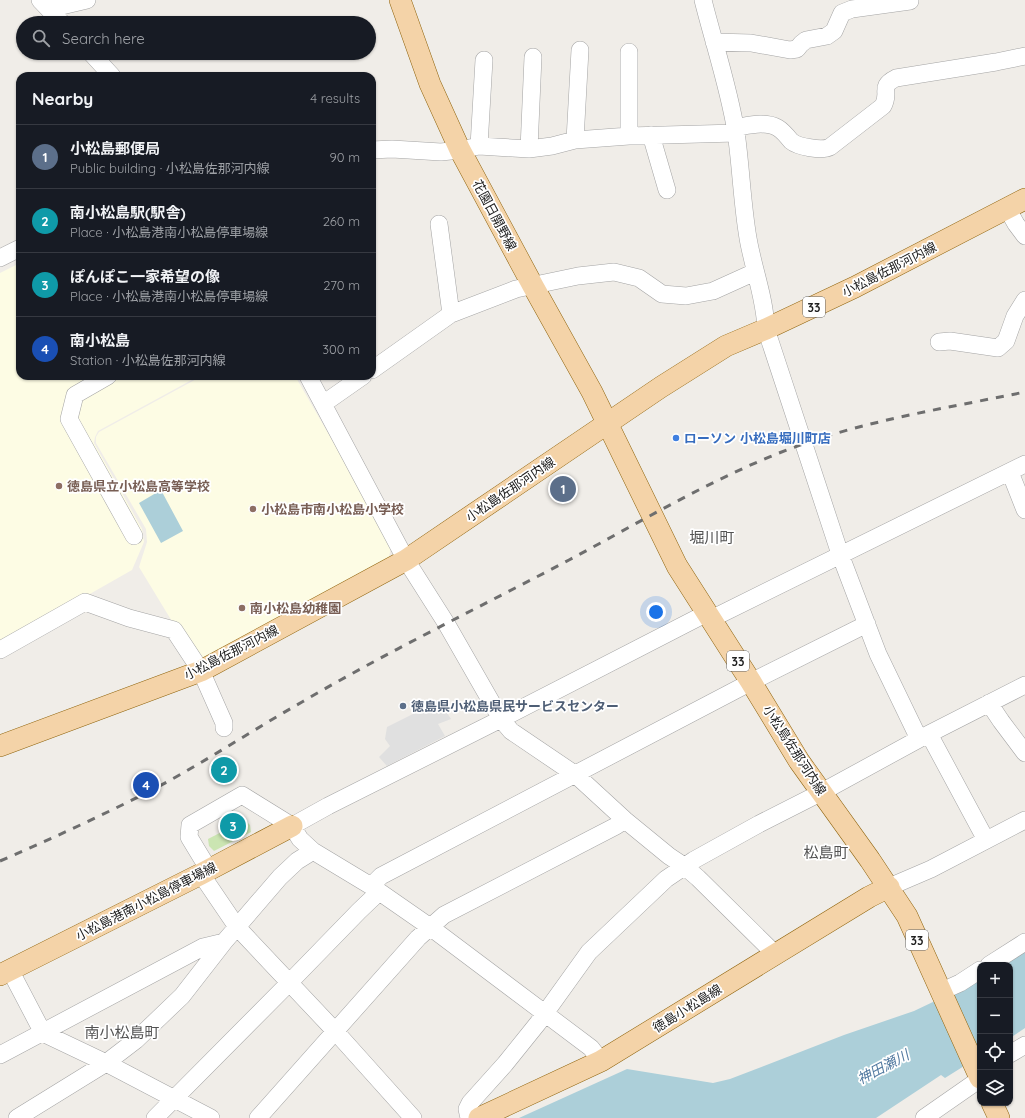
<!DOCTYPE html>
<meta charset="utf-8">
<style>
:root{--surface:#171b24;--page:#242831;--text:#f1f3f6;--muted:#9ea1a6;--line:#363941;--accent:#da8d8f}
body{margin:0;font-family:Quicksand,"Noto Sans JP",sans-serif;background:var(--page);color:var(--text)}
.controls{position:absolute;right:12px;bottom:12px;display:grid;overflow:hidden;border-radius:8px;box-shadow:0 1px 3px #0004}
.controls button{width:36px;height:36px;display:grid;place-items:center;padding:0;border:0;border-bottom:1px solid var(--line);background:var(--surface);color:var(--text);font:20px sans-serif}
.you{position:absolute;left:656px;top:612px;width:14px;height:14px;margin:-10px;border:3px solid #fff;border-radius:50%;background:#1a73e8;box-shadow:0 0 0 6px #1a73e833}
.badge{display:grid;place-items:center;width:26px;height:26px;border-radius:50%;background:var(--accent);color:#fff;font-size:13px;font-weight:700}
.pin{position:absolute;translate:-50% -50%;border:2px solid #fff;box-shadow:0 1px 4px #0006}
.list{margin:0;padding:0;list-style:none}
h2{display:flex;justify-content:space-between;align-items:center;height:52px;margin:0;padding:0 16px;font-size:17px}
h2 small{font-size:13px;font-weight:400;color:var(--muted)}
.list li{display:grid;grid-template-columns:26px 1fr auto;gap:12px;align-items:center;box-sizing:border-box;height:64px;padding:0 16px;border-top:1px solid var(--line)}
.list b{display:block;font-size:15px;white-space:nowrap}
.list p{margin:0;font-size:13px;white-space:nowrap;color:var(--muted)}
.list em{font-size:13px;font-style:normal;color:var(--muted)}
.icon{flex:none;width:22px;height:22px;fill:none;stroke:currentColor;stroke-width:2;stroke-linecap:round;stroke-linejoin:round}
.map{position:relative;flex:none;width:1025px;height:1118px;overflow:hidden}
.search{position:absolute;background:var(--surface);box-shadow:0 1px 3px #0004;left:16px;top:16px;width:360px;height:44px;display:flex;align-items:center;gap:10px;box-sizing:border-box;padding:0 14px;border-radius:22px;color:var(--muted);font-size:15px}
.panel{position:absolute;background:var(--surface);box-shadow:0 1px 3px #0004;left:16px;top:72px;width:360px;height:308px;border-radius:12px}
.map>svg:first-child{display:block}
.education{fill:#fdfce4}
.grass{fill:#cbe5b2}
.parking{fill:#e0e0e0}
.water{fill:#accfd9}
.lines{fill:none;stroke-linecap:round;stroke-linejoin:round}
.minor-casing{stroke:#a4a4a4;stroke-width:18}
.major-casing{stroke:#8f640d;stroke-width:22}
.minor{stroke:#fff;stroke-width:17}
.major{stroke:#f4d3a8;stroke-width:21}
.rail{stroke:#6e6e6e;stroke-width:3;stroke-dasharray:8 8;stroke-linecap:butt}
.shop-dot{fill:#3f7fe0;stroke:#fff;stroke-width:1.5}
.education-dot{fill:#8d6e63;stroke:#fff;stroke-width:1.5}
.service-dot{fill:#5c6f8a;stroke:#fff;stroke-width:1.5}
.labels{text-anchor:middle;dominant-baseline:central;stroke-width:3.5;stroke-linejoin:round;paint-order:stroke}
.shield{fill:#fff;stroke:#636363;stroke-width:1}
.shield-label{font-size:12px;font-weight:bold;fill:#202020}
.street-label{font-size:13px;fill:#202020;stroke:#fff}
.shop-label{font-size:13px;font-weight:bold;fill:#366cbe;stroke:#fff;text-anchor:start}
.education-label{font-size:13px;font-weight:bold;fill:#785e54;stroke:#fff;text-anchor:start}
.service-label{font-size:13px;font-weight:bold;fill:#4e5e75;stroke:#fff;text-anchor:start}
.water-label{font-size:14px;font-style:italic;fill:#5179a0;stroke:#fff}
.quarter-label{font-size:15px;fill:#535353;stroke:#fff}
</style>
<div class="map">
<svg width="1025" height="1118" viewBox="0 0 1025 1118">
<rect width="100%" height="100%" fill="#f0ede8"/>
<path class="education" d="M20,263V376H199L98,431L95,437L94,443L142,529L144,542L132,570L0,645V273Z
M202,376H295L361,490L391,547L389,557L199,662L173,623L139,567L147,542L146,529L96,443V437L99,432Z"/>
<path class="grass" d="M245,820L250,825L251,832L214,851L209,846L208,839Z"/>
<path class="parking" d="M439,701L451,719L438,724L445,736L387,766L379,757L390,746L385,739L387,727Z"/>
<path class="water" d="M161,490L183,531L161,543L139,503Z
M1025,948V1028L1010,1038V965H997Z
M980,976V1056L945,1078L941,1075L876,1118H519L627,1069L713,1083L730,1079L844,1035L914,1011L954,992Z"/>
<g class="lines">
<g class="minor-casing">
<path id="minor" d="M40,0L62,23
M49,9L87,0
M714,42L751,43L790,50L797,49L801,44L806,40L827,36L834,31L842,13L852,9L910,1
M629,52V136
M91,53L112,76
M735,128C748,125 766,121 778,128C783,131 787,136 791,141C798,147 822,151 830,147L883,106C891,92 878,87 896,78L996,62L1025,56
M651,135L667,190
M575,140L580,50
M479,146L484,60
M529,149L533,57
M372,150L392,149L441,152L460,150L479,146L529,149L552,146L575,140L629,136L736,133
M1007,208L1016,224L1025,236
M439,224L451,314
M0,258L20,248
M939,342L950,341L998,348L1006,341L1015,316L1025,300
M372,370L451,314L516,289L578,276L614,272L639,278L662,294L686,296L713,291L755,272
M108,376L75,395L69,419L134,536
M308,376L406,560L446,623L501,719L511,731L576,775L625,820L669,856L684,866L698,878L768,947L772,956
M323,404L363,376
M1010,472L1025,510
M711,619L1025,464
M0,650L85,602L129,618L174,630L201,671L224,723V728
M989,703L1001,721L1025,753
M929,734L986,840
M919,739L1025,685
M292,826L328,806L501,719L707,613
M209,870L189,837L190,825L242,795L292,826L300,839L313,851L371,886L430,927L591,1048L601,1061
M201,874L237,927L335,1031L413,1118
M371,886L381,876L751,682L867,624
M889,887L931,869L1025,820
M989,965L1025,942
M10,970L43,1033L106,1063L211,1118
M940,992L960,983L980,970
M1010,1054L1025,1045
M0,1055L203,947L224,942
M17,1118L106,1063L136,1040L182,996L224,942L280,877L297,861L313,851
M155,1118L289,983L359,911L379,892
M258,1118L418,938L444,915L616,826L625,820
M469,1118L467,1109L470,1103L505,1064L538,1023L589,952L666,879L694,860L759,824L822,792L919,739L878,654L840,554L766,329C765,298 753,268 748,238C742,203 741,167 736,132C729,88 714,44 703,0
M924,1118L980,1079"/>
</g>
<g class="major-casing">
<path id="major" d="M400,0L430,84L460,150L533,286L592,392L677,566L751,682L799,761L870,860L907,916L980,1078
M0,746L201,671L406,560L661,387L726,346L766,329L855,287L1025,199
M0,975L201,874L292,826
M992,1103L999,1118
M479,1118L601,1061L869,897L889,887"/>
</g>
<use href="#minor" class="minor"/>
<use href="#major" class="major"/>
<path class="rail" d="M0,861C51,839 101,816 150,791C202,764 251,731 302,702C389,651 480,607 569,560C646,519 721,473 803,444C874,419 952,407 1025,392"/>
</g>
<circle class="shop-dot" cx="676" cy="438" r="4"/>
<g class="education-dot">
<circle cx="59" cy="486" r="4"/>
<circle cx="253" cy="509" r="4"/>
<circle cx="242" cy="608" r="4"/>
</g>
<circle class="service-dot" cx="403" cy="706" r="4"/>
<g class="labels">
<g class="shield">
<rect x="803" y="297" width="22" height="20" rx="3"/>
<rect x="727" y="651" width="22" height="20" rx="3"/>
<rect x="906" y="930" width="22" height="20" rx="3"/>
</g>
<g class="shield-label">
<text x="814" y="307">33</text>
<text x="738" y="661">33</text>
<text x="917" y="940">33</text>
</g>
<g class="street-label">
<text transform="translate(495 215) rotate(62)">花園日開野線</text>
<text transform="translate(889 269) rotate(-27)">小松島佐那河内線</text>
<text transform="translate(510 489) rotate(-34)">小松島佐那河内線</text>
<text transform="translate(231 652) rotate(-27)">小松島佐那河内線</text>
<text transform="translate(795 750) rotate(57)">小松島佐那河内線</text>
<text transform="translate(146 901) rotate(-27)">小松島港南小松島停車場線</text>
<text transform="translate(687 1008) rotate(-32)">徳島小松島線</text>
</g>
<g class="shop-label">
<text x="684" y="438">ローソン 小松島堀川町店</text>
</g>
<g class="education-label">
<text x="67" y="486">徳島県立小松島高等学校</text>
<text x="261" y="509">小松島市南小松島小学校</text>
<text x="250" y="608">南小松島幼稚園</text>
</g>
<g class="service-label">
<text x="411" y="706">徳島県小松島県民サービスセンター</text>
</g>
<g class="water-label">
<text transform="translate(883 1067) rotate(-28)">神田瀬川</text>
</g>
<g class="quarter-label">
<text x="712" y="537">堀川町</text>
<text x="826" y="852">松島町</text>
<text x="122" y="1032">南小松島町</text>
</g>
</g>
</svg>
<div class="controls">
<button>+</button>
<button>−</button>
<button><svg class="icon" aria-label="locate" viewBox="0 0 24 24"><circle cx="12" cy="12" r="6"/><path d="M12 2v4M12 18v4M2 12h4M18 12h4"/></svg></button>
<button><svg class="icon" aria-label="layers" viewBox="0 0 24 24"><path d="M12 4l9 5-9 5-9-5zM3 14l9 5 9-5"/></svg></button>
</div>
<div class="you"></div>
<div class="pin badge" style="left:563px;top:489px;background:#5c6f8a">1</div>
<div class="pin badge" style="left:224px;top:770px;background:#0f9aa8">2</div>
<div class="pin badge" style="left:233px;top:826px;background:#0f9aa8">3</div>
<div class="pin badge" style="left:146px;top:785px;background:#1a4fb4">4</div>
<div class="search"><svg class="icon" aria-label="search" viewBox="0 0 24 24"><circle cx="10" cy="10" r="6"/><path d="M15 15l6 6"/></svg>Search here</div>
<section class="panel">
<h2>Nearby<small>4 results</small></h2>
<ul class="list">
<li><span class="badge" style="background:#5c6f8a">1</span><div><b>小松島郵便局</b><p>Public building · 小松島佐那河内線</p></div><em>90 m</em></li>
<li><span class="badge" style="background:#0f9aa8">2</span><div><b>南小松島駅(駅舎)</b><p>Place · 小松島港南小松島停車場線</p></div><em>260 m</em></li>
<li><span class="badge" style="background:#0f9aa8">3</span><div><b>ぽんぽこ一家希望の像</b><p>Place · 小松島港南小松島停車場線</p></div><em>270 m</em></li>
<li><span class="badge" style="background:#1a4fb4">4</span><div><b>南小松島</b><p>Station · 小松島佐那河内線</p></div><em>300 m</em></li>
</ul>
</section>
</div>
